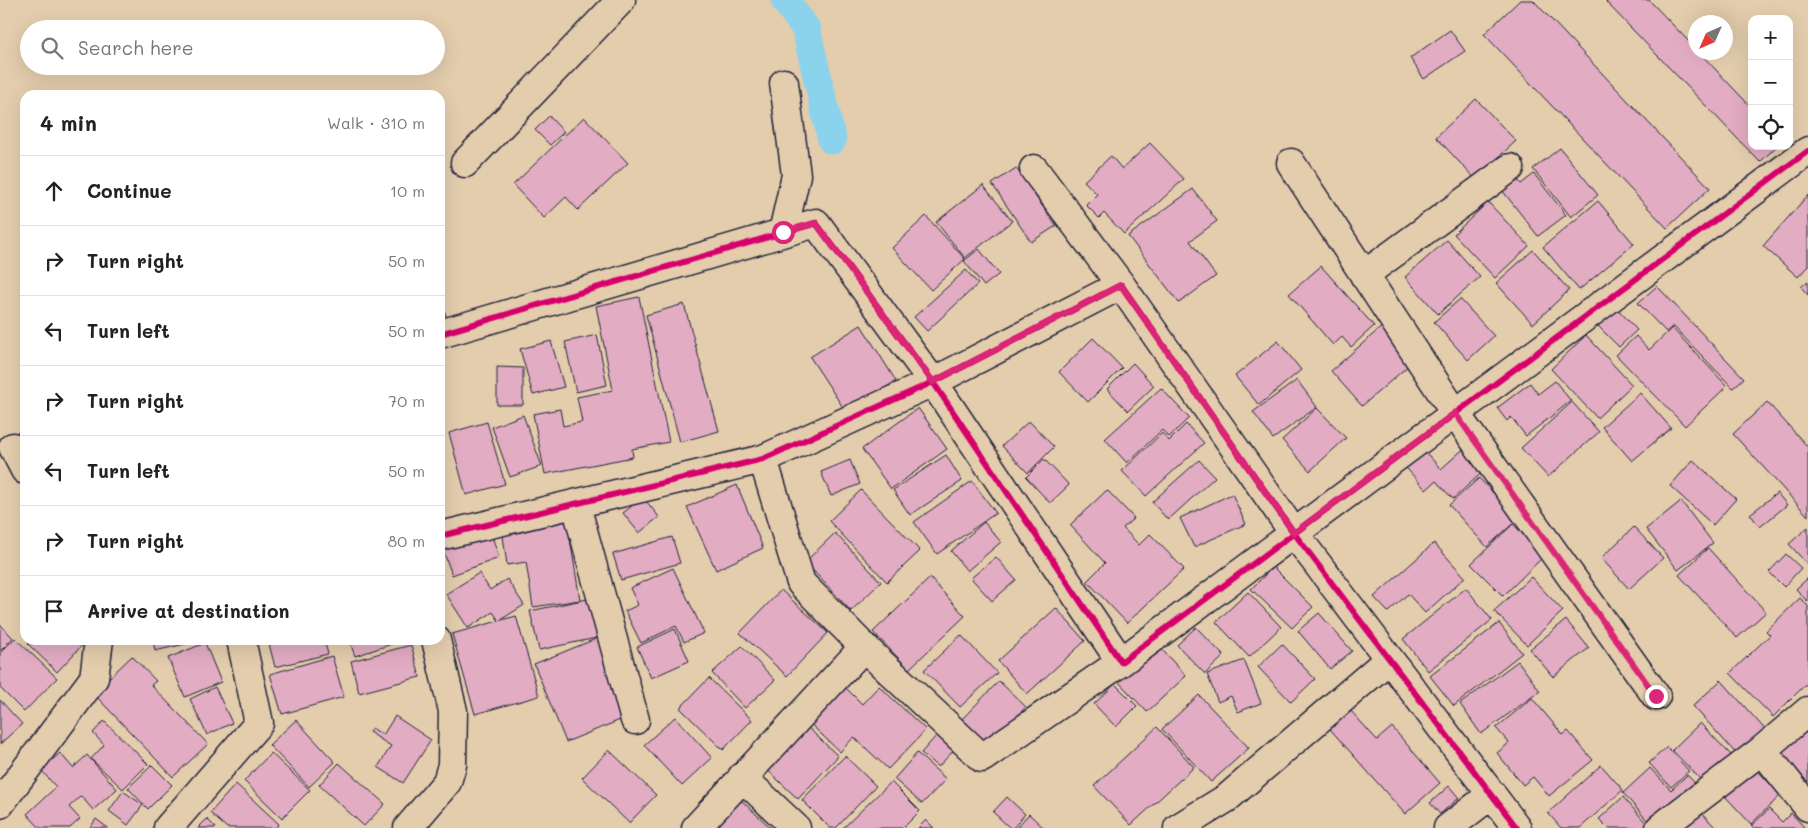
<!DOCTYPE html>
<meta charset="utf-8">
<style>
:root{--surface:#fff;--page:#f2f2f2;--text:#222;--muted:#767676;--line:#e0e0e0}
body{margin:0;font-family:Mali,sans-serif;background:var(--page);color:var(--text)}
.controls{position:absolute;right:15px;top:15px;display:grid;overflow:hidden;border-radius:10px;box-shadow:0 5px 20px #0002}
.controls button{width:45px;height:45px;display:grid;place-items:center;padding:0;border:0;border-bottom:1px solid var(--line);background:var(--surface);color:var(--text);font:25px sans-serif}
.compass{position:absolute;left:1688px;top:15px;width:45px;height:45px;border-radius:50%;background:var(--surface);box-shadow:0 5px 20px #0002;rotate:225deg}
.stop{position:absolute;width:15px;height:15px;margin:-11px;border:4px solid #db2777;border-radius:50%;background:#fff}
.stop.end{background:#db2777;border-color:#fff;box-shadow:0 1px 5px #0008}
.list{margin:0;padding:0;list-style:none}
h2{display:flex;justify-content:space-between;align-items:center;height:65px;margin:0;padding:0 20px;font-size:21px}
h2 small{font-size:16px;font-weight:400;color:var(--muted)}
.list li{display:grid;grid-template-columns:32px 1fr auto;gap:15px;align-items:center;box-sizing:border-box;height:70px;padding:0 20px;border-top:1px solid var(--line)}
.list b{display:block;font-size:19px;white-space:nowrap}
.list em{font-size:16px;font-style:normal;color:var(--muted)}
.icon{flex:none;width:28px;height:28px;fill:none;stroke:currentColor;stroke-width:2;stroke-linecap:round;stroke-linejoin:round}
.map{position:relative;flex:none;width:1808px;height:828px;overflow:hidden}
.search{position:absolute;background:var(--surface);box-shadow:0 5px 20px #0002;left:20px;top:20px;width:425px;height:55px;display:flex;align-items:center;gap:12px;box-sizing:border-box;padding:0 18px;border-radius:28px;color:var(--muted);font-size:19px}
.panel{position:absolute;background:var(--surface);box-shadow:0 5px 20px #0002;left:20px;top:90px;width:425px;height:555px;border-radius:15px}
.map>svg:first-child{display:block}
.lines{fill:none;stroke-linecap:round;stroke-linejoin:round}
.canal{stroke:#8bd2ed;stroke-width:29}
.building{fill:#e2acc3;stroke:#22223b}
.minor-casing{stroke:#22223b;stroke-width:31}
.minor{stroke:#e3cdad;stroke-width:28}
.cycleway-casing{stroke:#e3cdad;stroke-width:9}
.cycleway{stroke:#d6006c;stroke-width:6}
.route{stroke:#db2777;stroke-width:6}
</style>
<div class="map">
<svg width="1808" height="828" viewBox="0 0 1808 828">
<rect width="100%" height="100%" fill="#e3cdad"/>
<filter id="ink" filterUnits="userSpaceOnUse"><feTurbulence type="fractalNoise" baseFrequency=".02" numOctaves="2"/><feDisplacementMap in="SourceGraphic" scale="10" xChannelSelector="R" yChannelSelector="G"/><feConvolveMatrix kernelMatrix="1 2 1 2 8 2 1 2 1" color-interpolation-filters="sRGB"/></filter>
<g filter="url(#ink)">
<g class="lines">
<path class="canal" d="M785,0L806,29L832,140"/>
</g>
<path class="building" d="M1520,0H1533L1710,188L1667,228L1484,34Z
M1608,0H1649L1696,49V52H1699L1752,108V146H1777L1760,162L1606,2Z
M1450,30L1465,51L1424,79L1410,58Z
M1476,99L1516,141L1475,179L1436,137Z
M549,116L564,132L550,145L535,130Z
M584,117L628,163L578,210L566,197L544,218L513,185Z
M1150,143L1184,179L1124,234L1104,213L1099,218L1086,205L1097,194L1084,181L1111,156L1122,169Z
M1560,148L1598,195L1571,217L1533,169Z
M1016,168L1056,226L1031,242L992,184Z
M1534,174L1566,215L1538,236L1502,190L1517,179L1521,184Z
M983,185L1012,221L965,258L936,222Z
M1193,189L1217,221L1190,241L1216,276L1179,303L1128,236Z
M1808,195V266L1798,277L1763,246Z
M1598,201L1634,244L1579,290L1543,247Z
M1488,202L1529,246L1495,278L1454,234Z
M926,216L965,259L931,290L892,248Z
M1447,240L1480,277L1438,314L1405,277Z
M979,249L999,274L984,286L964,261Z
M1533,250L1569,290L1533,324L1496,283Z
M1321,266L1374,326L1351,347L1342,337L1333,345L1289,294Z
M966,270L978,284L927,331L914,317Z
M1808,281V295L1801,287Z
M1657,286L1744,378L1733,388L1673,326L1666,332L1638,303Z
M440,297L448,322L440,324Z
M639,297L669,442L632,449L633,457L545,474L533,414L560,409L563,426L582,422L577,397L613,390L596,306Z
M1460,299L1494,336L1468,360L1434,322Z
M684,304L719,431L680,442L646,315Z
M1615,306L1637,330L1619,347L1596,324Z
M1385,324L1416,359L1362,406L1331,371Z
M861,325L896,381L846,412L810,357Z
M1672,328L1727,386L1685,426L1616,355L1636,336L1649,350Z
M597,335L607,385L576,392L565,342Z
M1586,335L1632,385L1597,418L1551,369Z
M1093,338L1122,368L1088,402L1059,372Z
M551,341L564,387L533,395L520,349Z
M1278,341L1301,370L1259,405L1235,376Z
M1133,363L1154,386L1128,411L1107,389Z
M497,367L523,368V405H497Z
M1297,380L1317,407L1273,439L1253,412Z
M1555,381L1571,401L1526,436L1511,417L1507,421L1497,408L1530,383L1538,394Z
M1161,388L1189,418L1169,437L1162,430L1127,463L1105,439Z
M1640,393L1671,428L1632,461L1602,427Z
M1572,402L1599,432L1548,477L1521,448Z
M1767,402L1808,447V516L1733,434Z
M918,408L947,449L891,489L862,449Z
M1317,408L1346,438L1310,471L1282,440Z
M523,415L542,466L510,477L492,427Z
M1029,421L1054,447L1028,473L1002,446Z
M487,422L505,484L466,495L449,433Z
M1186,424L1204,443L1146,496L1122,471L1162,433L1169,441Z
M1418,444L1441,469L1469,444L1489,466L1453,499L1436,481L1426,490L1399,460Z
M946,455L962,481L910,515L893,490Z
M1044,459L1069,485L1050,503L1026,477Z
M850,460L860,484L831,496L821,472Z
M1199,460L1215,477L1168,520L1152,502Z
M1693,460L1736,499L1713,525L1670,486Z
M1479,478L1518,519L1487,547L1449,505Z
M972,481L996,513L937,554L914,522Z
M737,485L763,548L716,570L687,507Z
M861,490L920,551L887,582L829,521Z
M1107,490L1134,518L1123,528L1139,545L1150,534L1184,569L1127,623L1087,581L1105,563L1070,525Z
M1777,493L1787,505L1760,527L1750,514Z
M1232,494L1246,524L1194,547L1180,518Z
M643,497L659,517L639,533L623,513Z
M1681,501L1713,543L1678,570L1646,529Z
M567,520L580,600L533,607L526,562L507,565L502,529Z
M984,522L1001,542L967,571L951,551Z
M1513,524L1544,556L1503,596L1471,564Z
M1634,527L1663,558L1629,589L1601,558Z
M1808,527V565L1789,544Z
M491,533L499,558L452,575L443,550Z
M835,533L881,582L851,611L805,562Z
M672,537L680,563L621,580L613,554Z
M1434,543L1465,577L1425,613L1408,594L1388,612L1374,597Z
M1708,548L1766,612L1737,638L1679,575Z
M1786,554L1801,568L1784,587L1769,572Z
M996,557L1016,580L992,601L971,578Z
M1273,567L1313,607L1292,628L1251,589Z
M673,568L704,633L684,642L676,626L641,643L625,611L638,605L630,588Z
M479,573L490,590L507,579L524,605L499,621L493,612L468,628L446,594Z
M1531,577L1563,611L1527,645L1494,611Z
M930,578L965,616L909,669L873,632Z
M1808,578V602L1796,589Z
M1466,588L1492,620L1428,671L1403,639Z
M781,590L828,633L787,676L740,633Z
M1248,592L1281,627L1249,657L1216,622Z
M592,598L601,637L539,650L530,611Z
M1800,598L1808,606V682L1773,717L1730,673L1770,635L1766,631Z
M1056,608L1085,641L1027,694L998,661Z
M1319,613L1352,651L1330,669L1298,631Z
M516,616L539,696L475,714L452,634Z
M1566,620L1589,648L1553,677L1530,649Z
M1499,623L1522,653L1454,706L1430,676Z
M0,624L13,638L0,651Z
M1196,627L1224,656L1205,674L1177,645Z
M675,629L689,661L651,678L637,647Z
M961,635L997,673L960,707L924,670Z
M15,638L57,678L24,712L0,688V653Z
M598,638L630,716L566,742L534,664Z
M32,640H85L86,641L57,672L28,644Z
M153,640H202L155,651Z
M268,640H324L328,654L275,667Z
M349,640H404L355,656Z
M1155,642L1186,676L1147,712L1116,679Z
M205,643L221,682L185,697L168,658Z
M1282,644L1315,679L1291,702L1258,667Z
M411,645L420,677L359,693L351,661Z
M742,646L775,680L745,708L712,673Z
M132,656L156,681L151,685L208,744L173,777L93,693Z
M332,656L344,697L282,714L270,674Z
M1244,660L1261,703L1238,712L1231,696L1218,702L1207,674Z
M1518,661L1540,691L1481,734L1460,704Z
M709,678L752,720L723,750L680,708Z
M1721,680L1769,734L1741,759L1693,706Z
M839,681L862,704L879,686L926,730L888,769L854,737L840,752L804,718Z
M999,681L1026,707L988,746L961,720Z
M1115,684L1137,706L1116,727L1094,704Z
M215,687L232,723L207,735L190,699Z
M1199,695L1249,748L1211,782L1162,729Z
M1532,698L1563,735L1568,731L1593,760L1549,796L1533,777L1523,785L1497,753L1509,743L1496,728Z
M0,700L22,724L0,744Z
M1351,711L1377,740L1392,727L1440,783L1405,814L1330,729Z
M395,716L431,740L403,783L378,767L391,746L369,732L372,728L383,735Z
M675,717L712,758L682,786L644,745Z
M296,720L335,762L309,787L269,745Z
M800,720L838,756L798,799L759,762Z
M104,721L148,764L123,789L91,759L104,745L93,733Z
M1700,723L1732,756L1704,783L1672,750Z
M1808,724V782L1779,755Z
M1157,727L1194,767L1131,825L1094,786Z
M937,735L954,750L938,767L921,753Z
M1667,747L1689,771L1671,787L1649,763Z
M609,750L656,795L629,823L582,778Z
M60,753L73,768L87,755L117,789L93,810L81,796L69,807L80,819L70,828H40L27,814L56,787L41,770Z
M271,753L310,790L282,818L244,781Z
M917,753L946,779L922,804L894,779Z
M845,756L876,786L836,828H830L802,800Z
M339,763L385,804L364,826L319,785Z
M152,765L172,785L148,809L128,788Z
M1601,765L1623,790L1580,828H1561L1548,813Z
M1753,766L1781,795L1751,824L1723,794Z
M1650,768L1671,790L1687,775L1697,785L1652,826L1623,793Z
M891,782L920,811L903,828H843Z
M236,784L279,824L275,828H227L210,813Z
M1449,786L1459,798L1440,814L1430,803Z
M123,791L143,805L128,825L109,811Z
M1007,797L1025,814L1013,828H1010L993,812Z
M1623,797L1648,825L1645,828H1608L1599,819Z
M741,800L771,828H714Z
M1697,808L1716,828H1675Z
M1769,809L1782,822L1791,813L1805,828H1753L1751,826Z
M1029,814L1044,828H1016Z
M96,819L108,828H90Z
M207,819L216,828H198Z
M926,820L934,828H918Z"/>
<g class="lines">
<g class="minor-casing">
<path id="minor" d="M465,163L621,0
M1291,163L1455,413L1656,696
M1034,169L1121,285
M783,232L796,175L784,83
M1364,275L1510,168
M440,334L816,223L933,382L1121,662L1808,151
M13,447L25,470
M576,505L635,720
M440,536L763,459L933,382L1121,285L1294,533L1517,828
M864,647L982,758L1121,662
M1762,750L1808,807
M742,777L796,828
M0,804L94,678L99,640
M168,828L259,723L241,640
M408,828L447,782L452,765L453,711L436,640
M696,828L864,647L801,583L763,459
M1178,828L1227,798L1389,659
M1448,828L1492,794
M1660,828L1762,750L1808,711"/>
</g>
<use href="#minor" class="minor"/>
<g class="cycleway-casing">
<path id="cycleway" d="M440,334L816,223L933,382L1121,662L1808,151
M440,536L763,459L933,382L1121,285L1294,533L1517,828"/>
</g>
<use href="#cycleway" class="cycleway"/>
</g>
</g>
<g class="lines" filter="url(#ink)">
<path class="route" d="M783,232L816,223L933,382L1121,285L1294,533L1455,413L1656,696"/>
</g>
</svg>
<div class="controls">
<button>+</button>
<button>−</button>
<button><svg class="icon" aria-label="locate" viewBox="0 0 24 24"><circle cx="12" cy="12" r="6"/><path d="M12 2v4M12 18v4M2 12h4M18 12h4"/></svg></button>
</div>
<svg class="compass" viewBox="-18 -18 36 36"><path d="M0-13l5 13h-10z" fill="#e53935"/><path d="M0 13l5-13h-10z" fill="#767676"/></svg>
<div class="stop" style="left:783px;top:232px"></div>
<div class="stop end" style="left:1656px;top:696px"></div>
<div class="search"><svg class="icon" aria-label="search" viewBox="0 0 24 24"><circle cx="10" cy="10" r="6"/><path d="M15 15l6 6"/></svg>Search here</div>
<section class="panel">
<h2>4 min<small>Walk · 310 m</small></h2>
<ul class="list">
<li><svg class="icon" aria-label="ahead" viewBox="0 0 24 24"><path d="M12 20V5M6 11l6-6 6 6"/></svg><div><b>Continue</b></div><em>10 m</em></li>
<li><svg class="icon" aria-label="right" viewBox="0 0 24 24"><path d="M7 20v-9h11M14 6l5 5-5 5"/></svg><div><b>Turn right</b></div><em>50 m</em></li>
<li><svg class="icon" aria-label="left" viewBox="0 0 24 24"><path d="M17 20v-9H6M10 6l-5 5 5 5"/></svg><div><b>Turn left</b></div><em>50 m</em></li>
<li><svg class="icon" aria-label="right" viewBox="0 0 24 24"><path d="M7 20v-9h11M14 6l5 5-5 5"/></svg><div><b>Turn right</b></div><em>70 m</em></li>
<li><svg class="icon" aria-label="left" viewBox="0 0 24 24"><path d="M17 20v-9H6M10 6l-5 5 5 5"/></svg><div><b>Turn left</b></div><em>50 m</em></li>
<li><svg class="icon" aria-label="right" viewBox="0 0 24 24"><path d="M7 20v-9h11M14 6l5 5-5 5"/></svg><div><b>Turn right</b></div><em>80 m</em></li>
<li><svg class="icon" aria-label="arrive" viewBox="0 0 24 24"><path d="M6 21V4h12l-3 4 3 4H6"/></svg><div><b>Arrive at destination</b></div></li>
</ul>
</section>
</div>
